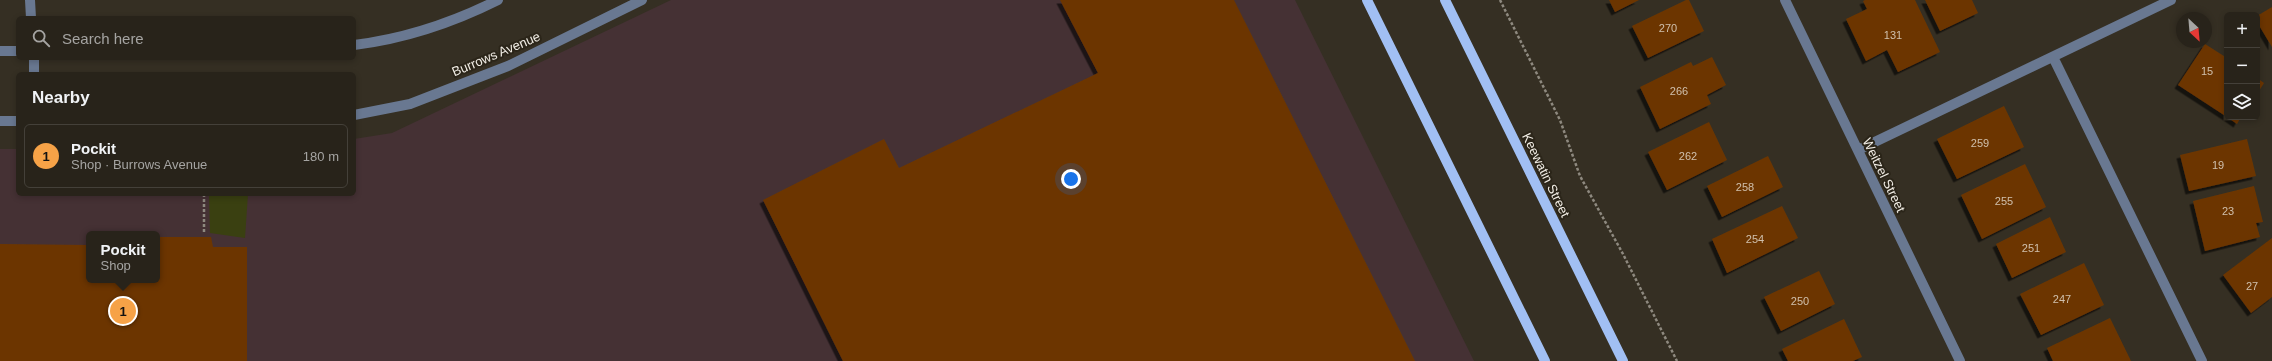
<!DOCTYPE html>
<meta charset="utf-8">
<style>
:root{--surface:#28231a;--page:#342f27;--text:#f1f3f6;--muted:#a5a4a2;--line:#444039;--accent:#f6a247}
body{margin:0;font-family:Helvetica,sans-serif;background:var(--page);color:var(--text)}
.controls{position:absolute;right:12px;top:12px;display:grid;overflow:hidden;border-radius:6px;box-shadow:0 2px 6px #0003}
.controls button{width:36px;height:36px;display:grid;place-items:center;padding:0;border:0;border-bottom:1px solid var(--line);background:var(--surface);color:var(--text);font:20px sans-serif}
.compass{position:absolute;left:2176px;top:12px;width:36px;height:36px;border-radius:50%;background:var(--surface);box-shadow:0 2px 6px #0003;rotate:154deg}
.you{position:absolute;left:1071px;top:179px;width:14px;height:14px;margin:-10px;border:3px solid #fff;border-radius:50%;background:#1a73e8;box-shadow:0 0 0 6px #1a73e833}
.badge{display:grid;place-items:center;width:26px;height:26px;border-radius:50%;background:var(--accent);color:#111;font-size:13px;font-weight:700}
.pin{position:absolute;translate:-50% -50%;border:2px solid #fff;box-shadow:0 1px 4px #0006}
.popup{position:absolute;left:86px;top:231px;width:74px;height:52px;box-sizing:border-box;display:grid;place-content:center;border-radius:6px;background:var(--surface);filter:drop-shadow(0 1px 3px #0005);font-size:13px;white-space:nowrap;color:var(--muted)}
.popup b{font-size:15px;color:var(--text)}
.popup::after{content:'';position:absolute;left:50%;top:100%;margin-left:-8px;border:8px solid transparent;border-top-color:var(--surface)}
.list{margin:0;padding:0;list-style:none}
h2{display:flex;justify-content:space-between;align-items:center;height:52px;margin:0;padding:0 16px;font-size:17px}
h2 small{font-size:13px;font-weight:400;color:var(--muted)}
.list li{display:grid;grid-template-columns:26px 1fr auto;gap:12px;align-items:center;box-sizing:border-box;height:64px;margin:0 8px 8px;padding:0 8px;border:1px solid var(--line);border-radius:6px}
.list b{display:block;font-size:15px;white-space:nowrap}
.list p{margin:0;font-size:13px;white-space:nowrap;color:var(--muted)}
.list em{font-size:13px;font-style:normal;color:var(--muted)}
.icon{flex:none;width:22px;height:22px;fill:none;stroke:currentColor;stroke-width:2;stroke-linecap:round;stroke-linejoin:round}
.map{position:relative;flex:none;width:2272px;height:361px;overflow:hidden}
.search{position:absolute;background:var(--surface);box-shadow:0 2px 6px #0003;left:16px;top:16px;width:340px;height:44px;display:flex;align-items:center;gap:10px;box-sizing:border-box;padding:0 14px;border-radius:6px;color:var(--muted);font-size:15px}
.panel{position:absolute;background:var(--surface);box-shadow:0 2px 6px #0003;left:16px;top:72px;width:340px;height:124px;border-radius:6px}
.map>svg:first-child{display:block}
.industrial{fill:#453134;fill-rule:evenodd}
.green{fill:#3a4011}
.building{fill:#6c3600;filter:url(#shadow)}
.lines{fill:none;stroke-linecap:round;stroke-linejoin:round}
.path{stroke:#8e897f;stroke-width:2.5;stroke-dasharray:3 2;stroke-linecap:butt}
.minor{stroke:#697891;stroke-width:10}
.major{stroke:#a1bff3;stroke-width:10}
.labels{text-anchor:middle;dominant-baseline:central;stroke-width:4;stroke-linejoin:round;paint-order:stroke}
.number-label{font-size:11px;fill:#d0c0ac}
.street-label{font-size:13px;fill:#f2eee6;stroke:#2b2519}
</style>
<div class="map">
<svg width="2272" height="361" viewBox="0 0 2272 361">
<defs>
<filter id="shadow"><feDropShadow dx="-3.5" dy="3.5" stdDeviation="0" flood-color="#0009"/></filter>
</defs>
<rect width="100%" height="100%" fill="#352f23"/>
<path class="industrial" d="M671,0H1295L1474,361H0V149H18V194H354V139L392,133ZM89,234H157V280H89Z"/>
<path class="green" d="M209,194H248L245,238L210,233Z"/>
<path class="building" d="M1060,0H1234L1415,361H843L763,200L884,139L899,168L1098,73Z
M1609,0H1639L1615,12Z
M1686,0H1689L1704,31L1648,58L1632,26Z
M1865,0H1915L1940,52L1898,72L1887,50L1866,61L1846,19L1867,9L1863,1Z
M1925,0H1972L1978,13L1940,31Z
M2272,7V47L2257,22V16Z
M2205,44L2227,58V117L2178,85Z
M1712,57L1726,85L1707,95L1711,104L1660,129L1640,87L1691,62L1693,66Z
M2257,78L2264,83L2257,94Z
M2004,106L2024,147L1957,179L1937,139Z
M2227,117H2241L2237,124Z
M1709,122L1727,160L1667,190L1648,152Z
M2247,139L2256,176L2189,191L2180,155Z
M1768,156L1783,187L1722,217L1707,186Z
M2025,164L2046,207L1982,239L1961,195Z
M2254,186L2263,222L2256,223L2260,237L2205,251L2193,201Z
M1782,206L1798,238L1727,273L1712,239Z
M2050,217L2066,252L2012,278L1996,244Z
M160,237H211L213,247H247V361H0V244L89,245V280H157Z
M2272,238V297L2251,313L2223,275Z
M2084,263L2104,305L2041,335L2020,294Z
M1819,271L1835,304L1781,331L1764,297Z
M2110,318L2131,361H2053L2047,348Z
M1844,319L1862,357L1853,361H1788L1782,349Z"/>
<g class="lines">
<path class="path" d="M1500,0L1560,120L1580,176L1623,254L1677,361
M204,194V232"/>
<path class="minor" d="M30,0L31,18
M1785,0L1960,361
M354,45C403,39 454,22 498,0
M0,51H18
M2053,57L2202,361
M34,74V58
M354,115L410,104L508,66L642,0
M0,121H18
M1858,150L2171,0"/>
<path class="major" d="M1367,0L1545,361
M1445,0L1623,361"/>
</g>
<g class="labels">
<g class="number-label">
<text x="1668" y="28">270</text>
<text x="1893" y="35">131</text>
<text x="2207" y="71">15</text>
<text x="1679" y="91">266</text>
<text x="1980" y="143">259</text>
<text x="1688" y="156">262</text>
<text x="2218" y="165">19</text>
<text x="1745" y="187">258</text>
<text x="2004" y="201">255</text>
<text x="2228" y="211">23</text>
<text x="1755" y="239">254</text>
<text x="2031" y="248">251</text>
<text x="2252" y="286">27</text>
<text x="2062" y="299">247</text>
<text x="1800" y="301">250</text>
</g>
<g class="street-label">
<text transform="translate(496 54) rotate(-23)">Burrows Avenue</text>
<text transform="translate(1546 175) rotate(64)">Keewatin Street</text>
<text transform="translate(1884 175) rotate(64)">Weitzel Street</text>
</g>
</g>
</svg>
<div class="controls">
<button>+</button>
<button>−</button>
<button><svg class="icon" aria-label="layers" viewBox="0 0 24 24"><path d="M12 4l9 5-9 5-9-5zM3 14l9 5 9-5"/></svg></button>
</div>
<svg class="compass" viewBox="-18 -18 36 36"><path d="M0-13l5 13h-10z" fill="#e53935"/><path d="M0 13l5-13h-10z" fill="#a5a4a2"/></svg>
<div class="you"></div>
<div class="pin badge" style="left:123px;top:311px">1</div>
<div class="popup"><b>Pockit</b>Shop</div>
<div class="search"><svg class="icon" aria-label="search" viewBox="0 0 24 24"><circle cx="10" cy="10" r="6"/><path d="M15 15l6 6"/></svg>Search here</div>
<section class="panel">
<h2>Nearby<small></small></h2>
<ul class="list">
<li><span class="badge">1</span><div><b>Pockit</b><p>Shop · Burrows Avenue</p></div><em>180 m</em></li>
</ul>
</section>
</div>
